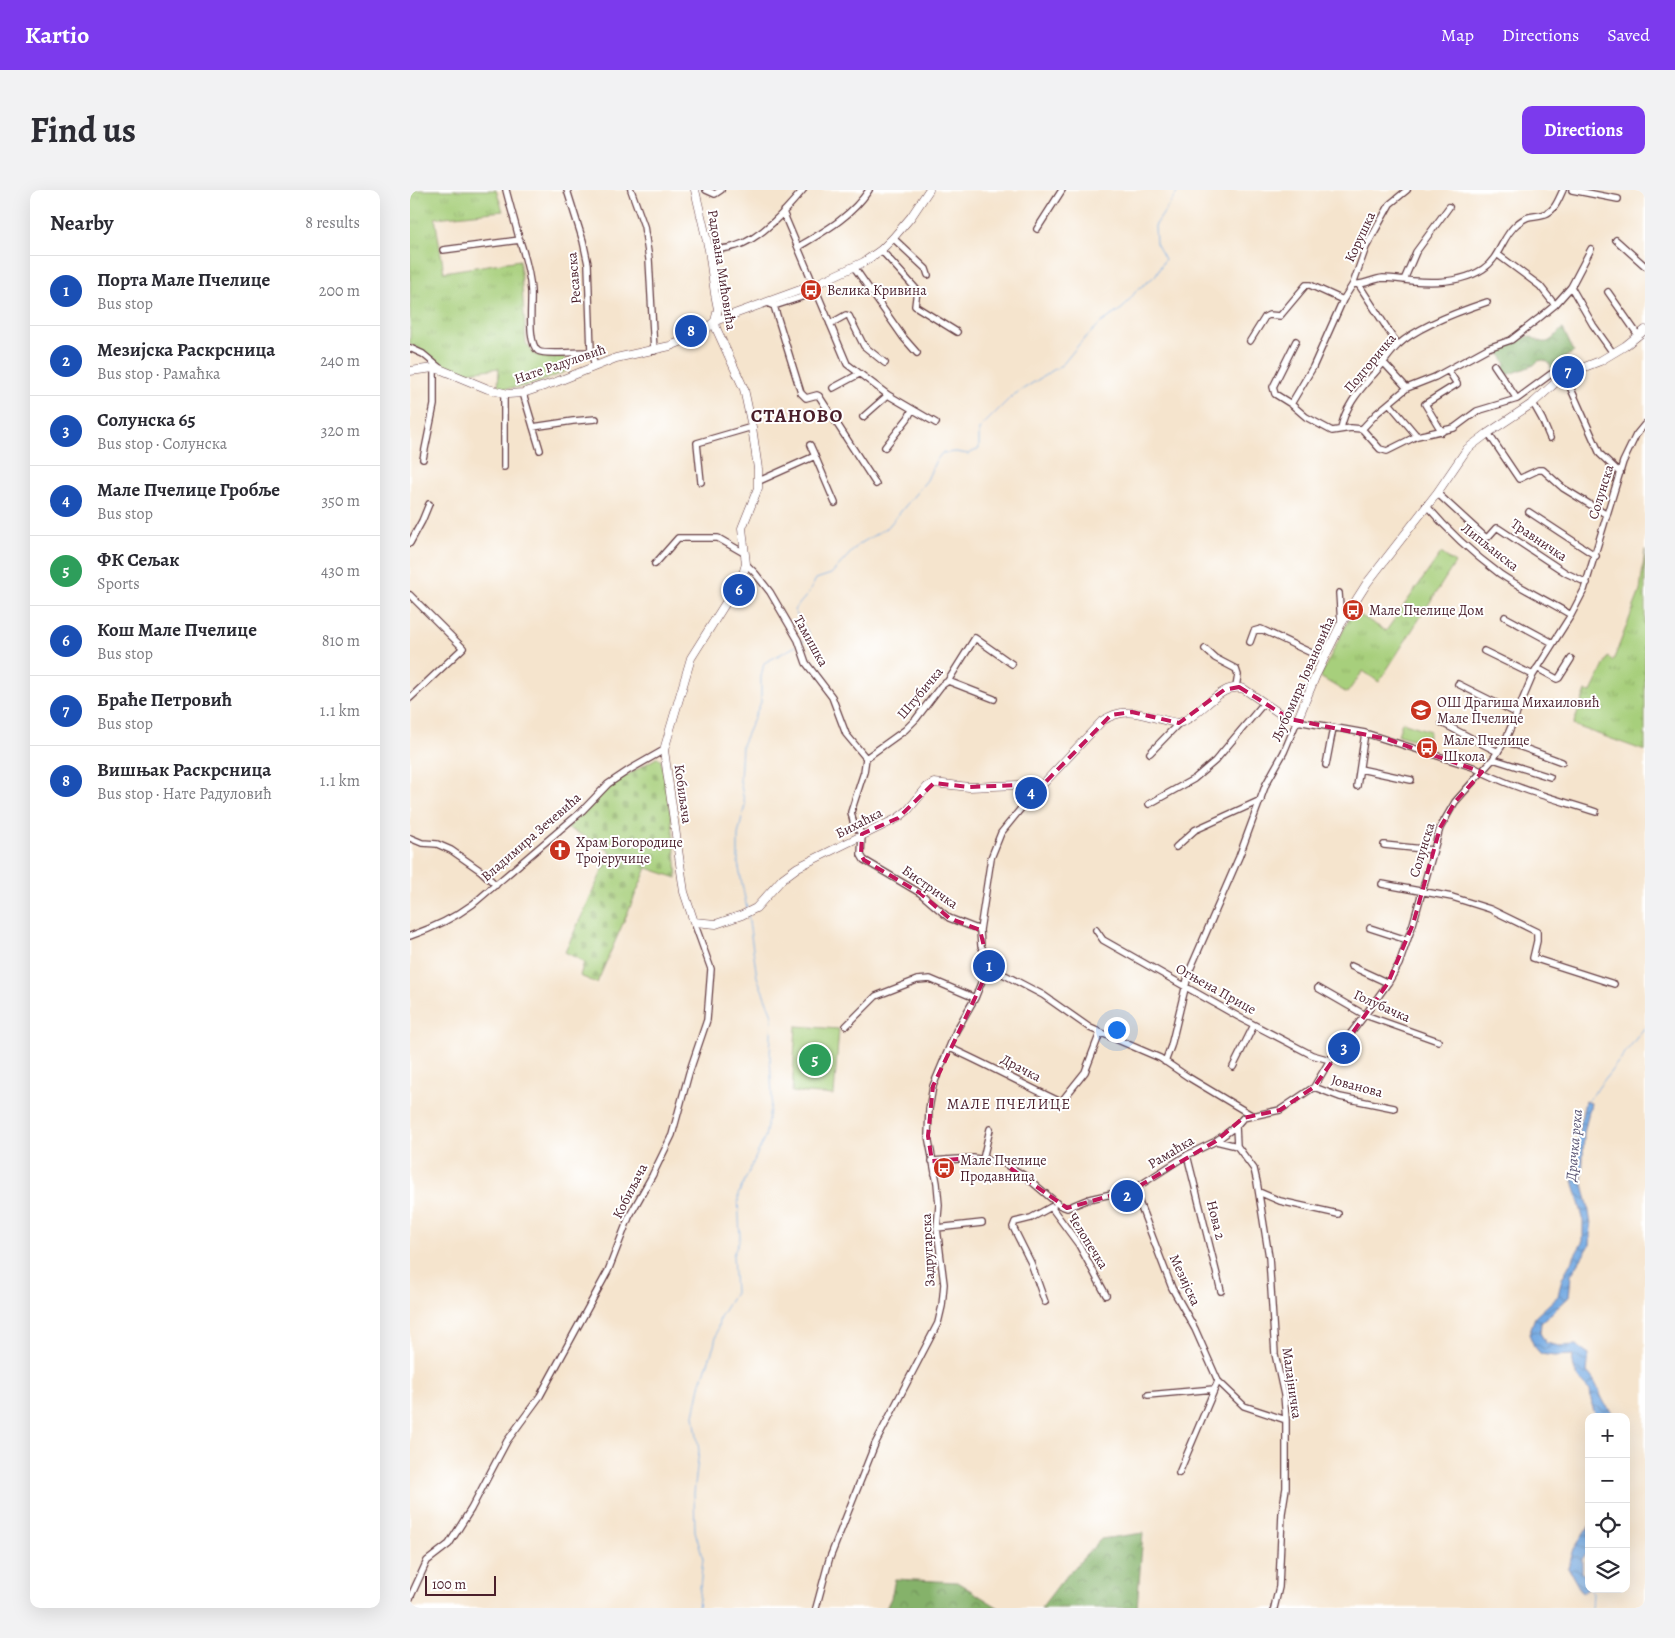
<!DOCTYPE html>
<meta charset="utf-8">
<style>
:root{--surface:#fff;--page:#f2f2f3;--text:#2b2b33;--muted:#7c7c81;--line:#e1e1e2;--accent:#7c3aed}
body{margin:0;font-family:Alegreya,serif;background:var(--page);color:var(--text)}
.controls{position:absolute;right:15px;bottom:15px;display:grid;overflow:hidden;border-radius:10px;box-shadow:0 5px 20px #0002}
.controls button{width:45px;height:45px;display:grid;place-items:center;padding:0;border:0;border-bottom:1px solid var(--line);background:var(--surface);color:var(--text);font:25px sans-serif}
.scale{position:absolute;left:15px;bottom:12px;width:71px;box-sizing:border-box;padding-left:5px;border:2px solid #4a1f2b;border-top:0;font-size:14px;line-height:18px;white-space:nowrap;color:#4a1f2b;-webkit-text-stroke:4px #fff;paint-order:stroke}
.you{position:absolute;left:706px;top:839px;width:18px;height:18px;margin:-12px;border:4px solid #fff;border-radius:50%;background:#1a73e8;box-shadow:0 0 0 8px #1a73e833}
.badge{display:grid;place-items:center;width:32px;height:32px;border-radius:50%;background:var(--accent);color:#fff;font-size:16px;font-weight:700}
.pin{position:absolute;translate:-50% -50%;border:2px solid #fff;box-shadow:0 1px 5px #0006}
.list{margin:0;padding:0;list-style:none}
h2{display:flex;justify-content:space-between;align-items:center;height:65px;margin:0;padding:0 20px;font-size:21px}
h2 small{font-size:16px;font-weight:400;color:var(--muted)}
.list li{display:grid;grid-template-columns:32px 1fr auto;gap:15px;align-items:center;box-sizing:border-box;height:70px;padding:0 20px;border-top:1px solid var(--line)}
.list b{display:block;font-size:19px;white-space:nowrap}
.list p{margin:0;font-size:16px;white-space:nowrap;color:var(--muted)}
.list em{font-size:16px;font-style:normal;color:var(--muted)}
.icon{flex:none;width:28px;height:28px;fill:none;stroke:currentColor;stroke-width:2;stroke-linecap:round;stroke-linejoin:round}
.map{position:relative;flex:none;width:1235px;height:1418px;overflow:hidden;border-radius:10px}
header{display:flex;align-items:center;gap:30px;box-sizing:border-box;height:70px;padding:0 25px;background:var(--accent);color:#fff}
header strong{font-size:24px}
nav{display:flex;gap:28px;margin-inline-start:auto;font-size:18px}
.intro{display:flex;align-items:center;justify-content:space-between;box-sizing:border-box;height:120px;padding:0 30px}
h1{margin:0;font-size:35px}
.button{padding:12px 22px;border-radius:10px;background:var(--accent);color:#fff;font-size:18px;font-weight:700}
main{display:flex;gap:30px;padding:0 30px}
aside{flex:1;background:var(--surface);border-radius:10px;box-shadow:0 5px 20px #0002}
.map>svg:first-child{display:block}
.grass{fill:url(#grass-tufts);stroke:#787753}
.forest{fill:url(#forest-crowns);stroke:#68684b}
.cemetery{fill:url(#cemetery-stones);stroke:#787753}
.green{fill:#a7cf7b;stroke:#787753}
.water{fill:url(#water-waves);stroke:#606587}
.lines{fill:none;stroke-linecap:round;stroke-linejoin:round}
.stream{stroke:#76abe3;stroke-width:1}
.street-casing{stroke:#643d43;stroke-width:8}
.secondary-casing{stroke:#643d43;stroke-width:9}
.street{stroke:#fff;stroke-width:5.5}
.secondary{stroke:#fff;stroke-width:8}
.oneway{fill:#ae9aa0}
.marked{fill:none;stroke:#c2185b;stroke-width:4;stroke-dasharray:10 6;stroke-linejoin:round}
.labels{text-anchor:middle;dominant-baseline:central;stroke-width:4;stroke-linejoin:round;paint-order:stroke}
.street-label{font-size:14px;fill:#4a1f2b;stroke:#fff}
.poi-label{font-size:14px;fill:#4a1f2b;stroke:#fff;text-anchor:start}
.neighbourhood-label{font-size:15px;letter-spacing:1px;fill:#4a1f2b;stroke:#fff}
.water-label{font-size:15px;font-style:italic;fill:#5c5775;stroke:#fff}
.district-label{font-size:19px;font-weight:bold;letter-spacing:1px;fill:#4a1f2b;stroke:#fff}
</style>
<header>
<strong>Kartio</strong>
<nav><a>Map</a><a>Directions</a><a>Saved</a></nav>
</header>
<div class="intro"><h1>Find us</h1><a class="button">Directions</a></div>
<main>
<aside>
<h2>Nearby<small>8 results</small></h2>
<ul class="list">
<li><span class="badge" style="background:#1a4fb4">1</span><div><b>Порта Мале Пчелице</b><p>Bus stop</p></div><em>200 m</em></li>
<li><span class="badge" style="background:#1a4fb4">2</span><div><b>Мезијска Раскрсница</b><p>Bus stop · Рамаћка</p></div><em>240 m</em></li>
<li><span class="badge" style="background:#1a4fb4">3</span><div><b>Солунска 65</b><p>Bus stop · Солунска</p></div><em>320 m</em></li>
<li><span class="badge" style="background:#1a4fb4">4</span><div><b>Мале Пчелице Гробље</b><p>Bus stop</p></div><em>350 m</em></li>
<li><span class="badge" style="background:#2e9e5b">5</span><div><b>ФК Сељак</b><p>Sports</p></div><em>430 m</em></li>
<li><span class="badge" style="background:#1a4fb4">6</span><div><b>Кош Мале Пчелице</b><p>Bus stop</p></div><em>810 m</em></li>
<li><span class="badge" style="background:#1a4fb4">7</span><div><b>Браће Петровић</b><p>Bus stop</p></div><em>1.1 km</em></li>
<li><span class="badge" style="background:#1a4fb4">8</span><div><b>Вишњак Раскрсница</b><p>Bus stop · Нате Радуловић</p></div><em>1.1 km</em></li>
</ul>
</aside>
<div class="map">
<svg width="1235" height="1418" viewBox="0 0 1235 1418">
<defs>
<pattern id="grass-tufts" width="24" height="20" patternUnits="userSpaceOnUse" patternTransform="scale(1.25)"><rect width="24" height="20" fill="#a7cf7b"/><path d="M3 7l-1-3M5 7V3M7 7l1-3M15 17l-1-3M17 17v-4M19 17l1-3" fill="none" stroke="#91b16a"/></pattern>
<pattern id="forest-crowns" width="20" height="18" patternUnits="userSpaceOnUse" patternTransform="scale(1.25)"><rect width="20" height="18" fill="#85b26b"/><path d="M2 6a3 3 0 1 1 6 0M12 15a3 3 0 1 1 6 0" fill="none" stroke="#6f9058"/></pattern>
<pattern id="cemetery-stones" width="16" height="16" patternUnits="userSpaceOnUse" patternTransform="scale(1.25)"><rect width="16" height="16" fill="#a7cf7b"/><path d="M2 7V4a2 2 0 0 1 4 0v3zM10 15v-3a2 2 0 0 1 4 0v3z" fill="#91b16a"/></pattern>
<pattern id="water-waves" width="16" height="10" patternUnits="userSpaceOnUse" patternTransform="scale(1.25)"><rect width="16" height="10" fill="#76abe3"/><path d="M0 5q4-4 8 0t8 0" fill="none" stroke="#638bb8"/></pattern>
</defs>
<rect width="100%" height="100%" fill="#fff"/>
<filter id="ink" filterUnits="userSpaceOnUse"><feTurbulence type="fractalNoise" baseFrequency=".02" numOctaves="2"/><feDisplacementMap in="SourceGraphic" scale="10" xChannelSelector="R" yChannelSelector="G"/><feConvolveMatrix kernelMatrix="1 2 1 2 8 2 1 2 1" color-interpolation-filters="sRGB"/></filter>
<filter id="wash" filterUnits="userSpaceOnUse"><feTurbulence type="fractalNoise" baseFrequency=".0096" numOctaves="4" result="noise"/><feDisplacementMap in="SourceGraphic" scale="20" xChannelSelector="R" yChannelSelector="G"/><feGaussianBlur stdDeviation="1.12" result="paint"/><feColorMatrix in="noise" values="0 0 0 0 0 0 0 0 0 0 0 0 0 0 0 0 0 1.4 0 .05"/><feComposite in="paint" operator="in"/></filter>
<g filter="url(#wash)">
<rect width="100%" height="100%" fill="#f5e4cd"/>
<path class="grass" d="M0,0H86L93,21L25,28L34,82L110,70L116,153L124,164L137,167L154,165L157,181C132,191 115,200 88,198L89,178L51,183L41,181L0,154Z
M1235,360V561L1163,535L1176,501L1181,502L1198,467L1203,471L1230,401Z
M1031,363L1045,373L969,492L953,481L937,503L910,487L943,421L976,441Z"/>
<path class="forest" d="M1153,139L1164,162L1152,169L1154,178L1143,181L1139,173L1134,170L1128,171L1124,175L1106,182L1096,185L1092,179L1096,175L1087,157L1095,156L1118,146C1123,147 1128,151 1133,152C1142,154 1146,142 1153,139Z
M733,1343L727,1418H631L650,1393L691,1349Z
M485,1389L547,1392L589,1418H476L481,1408Z"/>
<path class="cemetery" d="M248,567L251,571C260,610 265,649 267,688L237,678L187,793L170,786L174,772L155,762L201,662L180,649L157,638L202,594Z"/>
<path class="green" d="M992,532L1020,541L1016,553L988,545Z
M386,836L429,839L424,905L382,902Z"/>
<path class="water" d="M1175,911L1181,913L1174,943L1172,990L1178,1015L1181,1035L1180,1055L1161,1085L1159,1107L1131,1133L1130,1143L1136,1153L1149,1156L1166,1155L1179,1164L1177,1182C1188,1194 1187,1199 1194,1212C1197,1218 1202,1220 1203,1227H1186L1182,1215L1180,1201C1170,1191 1161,1181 1163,1165L1144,1166L1131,1164L1124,1156L1119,1144L1125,1127L1148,1106L1152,1088L1173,1051V1028L1163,990L1167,950Z
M1179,1336V1361L1172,1369V1382L1179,1391V1397L1172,1403L1158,1378L1164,1359Z"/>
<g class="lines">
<path class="stream" d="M392,452L400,446L384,420L398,404L406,389L421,384L448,355L478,337L517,290L525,272L532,263L546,262L558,264L569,259V239L602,206L653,174L671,152L691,133L713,118L727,100L745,86L755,69L746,53L745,36L769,0
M337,719L328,673V645L335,615L330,591L332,555L351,512V487L354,473L386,456
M1178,911L1235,837
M1179,1399L1183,1403L1182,1418
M288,1418L293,1369L285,1341L284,1303L289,1261L284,1225L291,1192L304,1156L310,1127L325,1103L323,1065L330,1048L328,1005L355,947L362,908L360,866L362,825L347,787L338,725"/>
</g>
</g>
<g filter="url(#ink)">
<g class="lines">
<g class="street-casing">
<path id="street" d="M96,0C100,16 105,32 109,48C115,66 120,83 121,101C122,114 117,153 128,161C133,165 172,162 181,162
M157,0L173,51L178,74L181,162L185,176
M221,0L234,36L239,69L244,161
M296,0L305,4L311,0
M1162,0L1208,9
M373,22L437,174L478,205L526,233
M627,39L652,0
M483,48L516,79L518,85
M1206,50L1235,76
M388,57C415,41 441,27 459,0
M33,60L110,50
M299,60C308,59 317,59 326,56C352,48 376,20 393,0
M471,60L507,100L505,116L547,142
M1087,64L1130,96L1145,115
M444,77L493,147L507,163
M994,90L1006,62L1039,17
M943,94C952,96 963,89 973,88C983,88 993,90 1003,91C1026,93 1053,92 1073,79C1090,68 1092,46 1107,34C1120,23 1123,28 1135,24C1145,21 1149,8 1153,0
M949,95L988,155
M1161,97L1183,135L1203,163
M1198,102L1228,145
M357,113L364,116L391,203L396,208L407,205L409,206L466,294
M364,116L407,102
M420,134L436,125L439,126L454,156L475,173
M840,151L855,127L859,125L870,126L896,95H900L933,110
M886,151L863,197L865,204L881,214L896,227L922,241L941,238L952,239L970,259L977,261L1007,246L1044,238L1067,221L1107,209L1141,184L1154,185L1157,190L1190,264L1210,283
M0,158L13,164L31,179
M974,173L997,198
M1084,175L1107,209
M423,198L449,184
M113,203L130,260
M979,213L1007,246
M1123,213L1132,229L1140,248
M881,214L903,177L933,110L943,94L956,57L980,14L997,0
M453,227L478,205
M123,237L163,231L186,229
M931,239C934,219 948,202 961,187C971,177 978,165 988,155C1007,137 1053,120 1077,112
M952,239L967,223L997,198L1025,187L1078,158L1101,150L1128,129L1145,115L1161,97L1181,59
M1032,242L1015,214L1047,194L1038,180
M1078,243L1109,289L1128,280H1133L1153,298L1197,325
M475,257L498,228L502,220
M405,266L425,313
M13,269L24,215V178
M94,277V204
M349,291L405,266L400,255
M291,292L287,253L342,237
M1027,303L1075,347H1078L1086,338H1088L1156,383L1177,393
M1016,315C1038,341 1063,364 1090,384C1112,399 1138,411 1161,425
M1119,322L1186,366
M0,353L12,331L19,314
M245,374L268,348H308L334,363
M336,374L345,383L360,402L388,450L396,473L422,507L436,544L456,568
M929,403L931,434
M0,405L53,458L0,508
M1095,427L1143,453
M840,452L844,441L851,439L914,469
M795,459L805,468L826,479L828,485L826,497
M1074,461L1123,485
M1127,478L1147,489L1149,488L1161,469
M538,491L584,509
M1048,494L1106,523
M1032,533L1088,562
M1095,551L1152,572
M740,563L769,533
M1083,569L1140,587
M916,575L923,538
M950,579L1001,590
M612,595L617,611
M947,596L955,543
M739,614L784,589L805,571L854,513
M0,648L12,653L27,654L41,660L71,681L86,695
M974,655L1023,660
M766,657L785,640L851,610
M972,694L1042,707L1080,719L1127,742V751L1123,768L1204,794
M960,738L997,750
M570,740L539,728L510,703L454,670L451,665L452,644L444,635L441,622L454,582L456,568L495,540L506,529L531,496L538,491L565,448L602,474
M686,740L693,750L829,827L902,865L920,870
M0,746C23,738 44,728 63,714L172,621L198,594L219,580L254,560
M941,776L978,793
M577,778L591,783L633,805L680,838L750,868L778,887L843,926
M908,798L955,825L1028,851
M436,836L466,806L507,790L520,789L565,808
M540,858C578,875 614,895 651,912L675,882L690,843
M755,872L761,856L779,782L829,667L856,594L874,562L887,531L955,543L1063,577C1101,598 1146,609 1186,622
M823,877L844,835
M904,897L930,907L984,918
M826,936L827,956L844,979L847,992L859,1067L865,1164L874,1205L876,1230V1298L872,1323L869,1397L864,1418
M806,951L827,956
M777,965L811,1101
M573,969L580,939
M522,971L563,968L593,973L615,986L649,1015L657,1018L679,1009L724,999L777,965L806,951L826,936L833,928L870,920L904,897L920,870L955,825L978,793L989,774L1003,734L1030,638L1045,612L1083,569L1095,551L1123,485L1161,425L1174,400L1213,272L1226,245L1235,234
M525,984L537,970
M724,999L762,1098L785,1139L808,1191L834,1216L876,1230
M849,1002L870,1011L928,1024
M643,1017H641L669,1055L696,1105
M527,1038L572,1033
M635,1112L621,1073L603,1037L605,1032L621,1028L641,1017
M738,1205L804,1199
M769,1283L808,1191
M0,1408L17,1371L39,1354L61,1319L97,1251L130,1206L198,1081L219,1027L242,986L262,945L279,883L297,830L301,779L284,732
M406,1418L419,1370L465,1254L528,1133L532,1116L534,1094L527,1038L529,1015L527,993L518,946L519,919L523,896L546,841L565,808L577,778L576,765L571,756L570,740L581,668L591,643L617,611L633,594"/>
</g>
<g class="secondary-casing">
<path id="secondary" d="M285,0L299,60L305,104L308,119L305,131L306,138L334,199L342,237L348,279V298L332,338L336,374L332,387L281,468L254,560L274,702L284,732L306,734L332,725L346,718L373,688L388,677L488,628L498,620L517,597L524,593L559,597L633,594L692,531C720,512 740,530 769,533C792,526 810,491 834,499L872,525L887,531L906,485L931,434L957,393L1027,303L1057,259L1078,243L1123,213L1154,185L1190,171L1215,156L1235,140
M0,181L24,178L32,180L78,199L98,204L113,203L146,192L206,168L260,156L292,143L305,131L404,95L454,72L471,60L483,48L501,27L519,0"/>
</g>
<use href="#street" class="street"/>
<use href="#secondary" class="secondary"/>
</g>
<defs><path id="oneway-solid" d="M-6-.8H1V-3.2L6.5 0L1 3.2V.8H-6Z" transform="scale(1.25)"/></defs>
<use class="oneway" href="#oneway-solid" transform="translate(677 1011) rotate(-18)"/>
</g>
<path class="marked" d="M829,497L880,529L977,549L1072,582L1045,612L1030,638L1003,734L978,793L904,897L870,920L833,928L806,951L724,999L657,1018L593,973L563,968L522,971L518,946L523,896L575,787L576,765L570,740L539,728L510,703L454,670L451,665L452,644L488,628L524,593L559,597L612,595L617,611L701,525L722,522L769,533L814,500Z"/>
<defs>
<g id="bus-disc" transform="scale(1.125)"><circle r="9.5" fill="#c8321e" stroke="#fff"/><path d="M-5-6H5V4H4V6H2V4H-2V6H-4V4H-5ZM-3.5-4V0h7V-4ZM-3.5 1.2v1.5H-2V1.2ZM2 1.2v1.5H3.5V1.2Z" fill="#fff"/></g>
<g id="school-disc" transform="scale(1.125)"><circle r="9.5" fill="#c8321e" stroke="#fff"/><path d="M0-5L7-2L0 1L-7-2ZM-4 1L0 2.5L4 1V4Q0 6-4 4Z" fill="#fff"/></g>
<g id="church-disc" transform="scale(1.125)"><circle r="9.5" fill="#c8321e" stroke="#fff"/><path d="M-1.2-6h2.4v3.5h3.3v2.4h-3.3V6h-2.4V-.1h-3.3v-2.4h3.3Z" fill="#fff"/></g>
</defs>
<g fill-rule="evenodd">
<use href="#bus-disc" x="401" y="100"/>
<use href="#bus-disc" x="943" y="420"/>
<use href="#school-disc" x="1011" y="520"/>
<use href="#bus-disc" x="1017" y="558"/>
<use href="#church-disc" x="150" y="660"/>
<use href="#bus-disc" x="534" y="978"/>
</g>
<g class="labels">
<g class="street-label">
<text transform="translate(950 47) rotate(-65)">Корушка</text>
<text transform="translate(312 80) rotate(81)">Радована Мићовића</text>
<text transform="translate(164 88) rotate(-95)">Ресавска</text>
<text transform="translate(960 173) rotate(-50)">Подгоричка</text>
<text transform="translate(150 174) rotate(-19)">Нате Радуловић</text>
<text transform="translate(1191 302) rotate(-73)">Солунска</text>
<text transform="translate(1129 350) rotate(34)">Травничка</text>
<text transform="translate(1080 357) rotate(38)">Липљанска</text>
<text transform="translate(401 451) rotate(61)">Тамишка</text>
<text transform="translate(893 489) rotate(-66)">Љубомира Јовановића</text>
<text transform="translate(510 503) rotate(-50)">Штубичка</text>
<text transform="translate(273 604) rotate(82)">Кобиљача</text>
<text transform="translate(449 633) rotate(-27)">Бихаћка</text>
<text transform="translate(121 647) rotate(-41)">Владимира Зечевића</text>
<text transform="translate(1012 660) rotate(-73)">Солунска</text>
<text transform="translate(520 697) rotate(35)">Бистричка</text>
<text transform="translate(806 799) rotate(29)">Огњена Прице</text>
<text transform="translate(972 816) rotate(24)">Голубачка</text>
<text transform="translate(611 878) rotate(28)">Драчка</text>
<text transform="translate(947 896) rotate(15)">Јованова</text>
<text transform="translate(761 962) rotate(-31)">Рамаћка</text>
<text transform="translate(220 1001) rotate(-63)">Кобиљача</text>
<text transform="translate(806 1030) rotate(76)">Нова 2</text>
<text transform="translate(678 1051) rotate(58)">Челопечка</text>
<text transform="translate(518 1060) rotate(-93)">Задругарска</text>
<text transform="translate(775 1090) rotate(65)">Мезијска</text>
<text transform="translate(882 1193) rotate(82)">Малајничка</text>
</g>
<g class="poi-label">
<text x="417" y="100">Велика Кривина</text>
<text x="959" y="420">Мале Пчелице Дом</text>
<text x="1027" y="512">ОШ Драгиша Михаиловић<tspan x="1027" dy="16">Мале Пчелице</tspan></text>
<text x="1033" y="550">Мале Пчелице<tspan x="1033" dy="16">Школа</tspan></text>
<text x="166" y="652">Храм Богородице<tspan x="166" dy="16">Тројеручице</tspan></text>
<text x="550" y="970">Мале Пчелице<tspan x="550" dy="16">Продавница</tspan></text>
</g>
<g class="neighbourhood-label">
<text x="599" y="914">МАЛЕ ПЧЕЛИЦЕ</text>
</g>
<g class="water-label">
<text transform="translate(1164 955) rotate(-85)">Драчка река</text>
</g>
<g class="district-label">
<text x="387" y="226">СТАНОВО</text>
</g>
</g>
</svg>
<div class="controls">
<button>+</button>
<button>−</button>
<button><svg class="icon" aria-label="locate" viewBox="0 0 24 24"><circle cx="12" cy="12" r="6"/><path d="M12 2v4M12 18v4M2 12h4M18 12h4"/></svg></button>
<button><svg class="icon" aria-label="layers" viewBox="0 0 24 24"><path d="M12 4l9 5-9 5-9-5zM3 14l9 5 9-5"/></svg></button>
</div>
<div class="scale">100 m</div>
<div class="you"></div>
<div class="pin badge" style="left:579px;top:776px;background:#1a4fb4">1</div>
<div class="pin badge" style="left:717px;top:1006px;background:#1a4fb4">2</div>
<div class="pin badge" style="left:934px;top:858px;background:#1a4fb4">3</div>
<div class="pin badge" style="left:621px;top:603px;background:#1a4fb4">4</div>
<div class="pin badge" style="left:405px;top:870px;background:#2e9e5b">5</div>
<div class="pin badge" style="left:329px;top:400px;background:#1a4fb4">6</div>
<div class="pin badge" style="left:1158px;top:182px;background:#1a4fb4">7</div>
<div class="pin badge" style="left:281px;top:141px;background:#1a4fb4">8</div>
</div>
</main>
